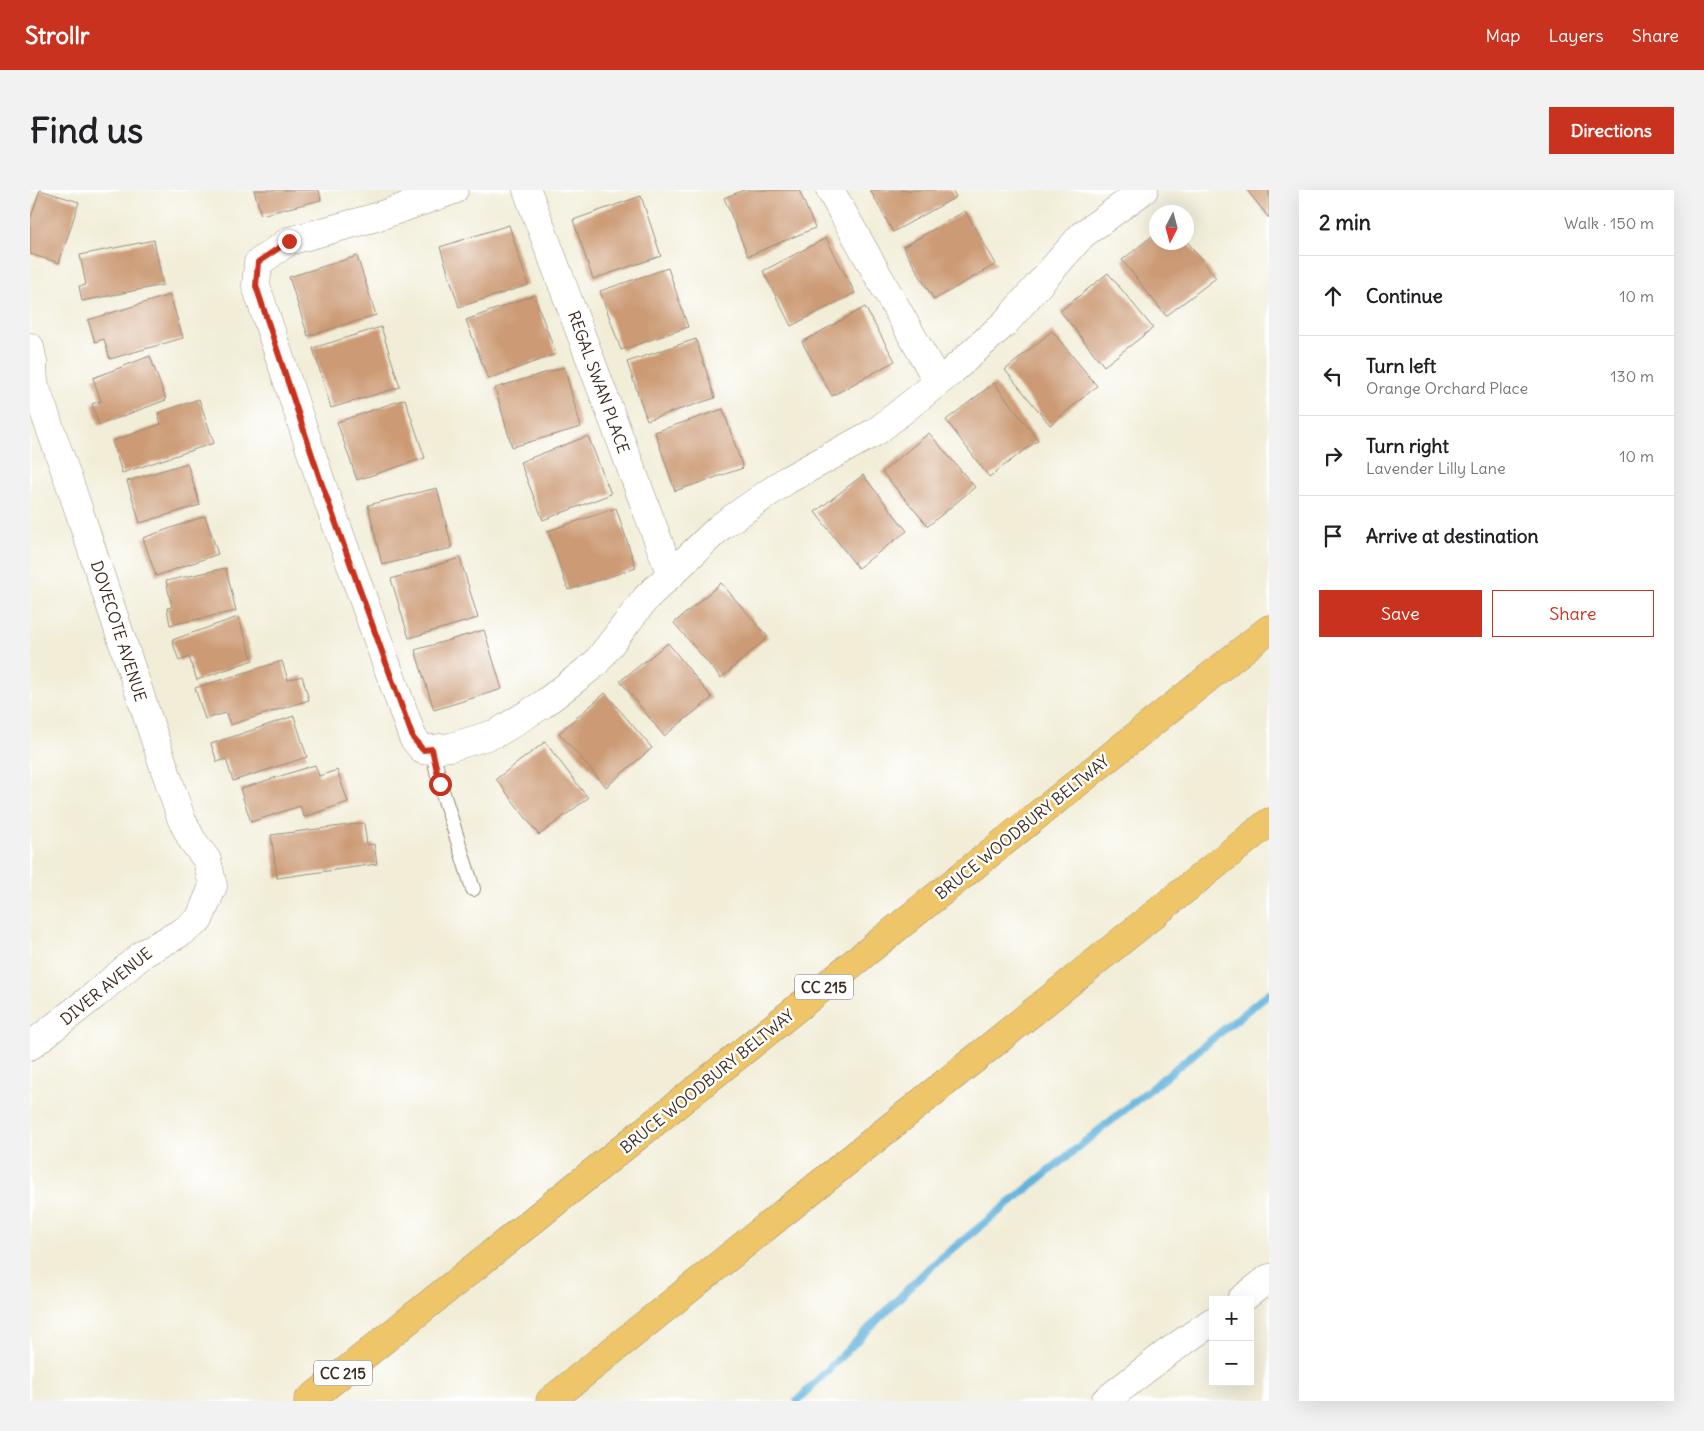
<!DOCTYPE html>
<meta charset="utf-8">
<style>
:root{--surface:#fff;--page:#f2f2f2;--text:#202124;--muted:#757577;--line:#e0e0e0;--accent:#c8321e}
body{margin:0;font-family:Delius,sans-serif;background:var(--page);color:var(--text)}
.controls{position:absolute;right:15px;bottom:15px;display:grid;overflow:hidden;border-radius:0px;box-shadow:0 5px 20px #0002}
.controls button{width:45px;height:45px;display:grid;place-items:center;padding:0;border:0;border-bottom:1px solid var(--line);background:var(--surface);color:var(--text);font:25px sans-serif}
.compass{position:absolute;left:1119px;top:15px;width:45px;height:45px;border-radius:50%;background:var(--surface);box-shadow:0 5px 20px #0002;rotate:186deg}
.stop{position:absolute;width:15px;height:15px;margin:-11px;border:4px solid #c8321e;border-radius:50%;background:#fff}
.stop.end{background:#c8321e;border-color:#fff;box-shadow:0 1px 5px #0008}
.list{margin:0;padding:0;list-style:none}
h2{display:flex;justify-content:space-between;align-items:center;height:65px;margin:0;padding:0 20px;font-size:21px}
h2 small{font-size:16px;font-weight:400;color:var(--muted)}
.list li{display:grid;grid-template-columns:32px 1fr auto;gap:15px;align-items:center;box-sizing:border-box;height:80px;padding:0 20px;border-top:1px solid var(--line)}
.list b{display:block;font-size:19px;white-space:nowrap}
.list p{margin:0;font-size:16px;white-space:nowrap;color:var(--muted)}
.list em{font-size:16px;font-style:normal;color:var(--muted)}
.actions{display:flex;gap:10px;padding:15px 20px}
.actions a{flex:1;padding:11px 0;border:1px solid var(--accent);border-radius:0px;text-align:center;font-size:18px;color:var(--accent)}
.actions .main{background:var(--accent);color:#fff}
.icon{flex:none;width:28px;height:28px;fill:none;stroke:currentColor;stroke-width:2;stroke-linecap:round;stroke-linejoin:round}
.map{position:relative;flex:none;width:1239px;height:1211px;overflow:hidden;border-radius:0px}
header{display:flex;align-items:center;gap:30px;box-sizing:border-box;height:70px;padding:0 25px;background:var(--accent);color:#fff}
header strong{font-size:24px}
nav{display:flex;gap:28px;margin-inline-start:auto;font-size:18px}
.intro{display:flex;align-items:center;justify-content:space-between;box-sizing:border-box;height:120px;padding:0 30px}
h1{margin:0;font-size:35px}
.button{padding:12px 22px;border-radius:0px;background:var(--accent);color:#fff;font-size:18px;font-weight:700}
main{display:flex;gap:30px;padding:0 30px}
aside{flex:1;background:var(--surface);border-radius:0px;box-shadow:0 5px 20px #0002}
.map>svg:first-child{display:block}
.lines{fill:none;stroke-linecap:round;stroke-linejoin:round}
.stream{stroke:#63b3dd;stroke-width:8}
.building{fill:#cc9b76}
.service-casing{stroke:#968c7a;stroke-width:16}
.minor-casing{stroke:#968c7a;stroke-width:29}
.motorway-casing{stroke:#968c7a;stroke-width:29}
.service{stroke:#fff;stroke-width:14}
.minor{stroke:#fff;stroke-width:28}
.motorway{stroke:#eec569;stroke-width:28}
.route{stroke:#c8321e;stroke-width:6}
.labels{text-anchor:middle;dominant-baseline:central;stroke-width:5;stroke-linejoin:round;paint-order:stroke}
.shield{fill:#fff;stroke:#766a62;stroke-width:1}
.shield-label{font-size:15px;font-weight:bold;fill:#3b2a1e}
.street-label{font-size:16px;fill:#3b2a1e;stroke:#fff}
</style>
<header>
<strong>Strollr</strong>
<nav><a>Map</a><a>Layers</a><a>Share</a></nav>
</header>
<div class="intro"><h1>Find us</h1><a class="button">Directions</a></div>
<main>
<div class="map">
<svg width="1239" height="1211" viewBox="0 0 1239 1211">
<rect width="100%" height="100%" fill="#fff"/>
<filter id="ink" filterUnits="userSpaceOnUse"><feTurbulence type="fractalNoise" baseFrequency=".02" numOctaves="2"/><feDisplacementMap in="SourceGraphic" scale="10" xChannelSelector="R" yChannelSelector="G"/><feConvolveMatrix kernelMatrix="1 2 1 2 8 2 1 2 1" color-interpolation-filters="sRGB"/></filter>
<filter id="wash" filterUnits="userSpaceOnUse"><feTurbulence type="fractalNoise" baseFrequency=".0096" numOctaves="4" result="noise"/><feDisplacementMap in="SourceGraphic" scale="20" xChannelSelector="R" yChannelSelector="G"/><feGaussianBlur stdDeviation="1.12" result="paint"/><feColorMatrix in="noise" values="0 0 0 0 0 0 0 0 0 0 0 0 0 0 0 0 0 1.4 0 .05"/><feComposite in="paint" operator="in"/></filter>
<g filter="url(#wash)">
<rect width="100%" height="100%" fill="#f1edd7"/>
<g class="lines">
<path class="stream" d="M767,1211L899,1078L1239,803"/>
</g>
<g id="blocks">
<path class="building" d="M10,0L49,12L29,73L0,64V30Z
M224,0H289L291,10L231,25Z
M714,0H769L785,38L718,66L694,8Z
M840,0H922L926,7L863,42Z
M1217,0H1239V28Z
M611,6L631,66L563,89L543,30Z
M935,21L966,74L904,110L873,57Z
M479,35L498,95L429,117L410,57Z
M1126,43V52H1156V50L1186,88L1136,126L1092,70Z
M796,48L825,103L761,136L733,81Z
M124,50L133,95L52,111L49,96L56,95L50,65Z
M327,66L346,125L278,146L259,87Z
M638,78L658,137L591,160L570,101Z
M1078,83L1123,138L1074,176L1030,121Z
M140,105L153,148L80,169L74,149L65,152L58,130Z
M504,105L526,164L458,189L436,130Z
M835,117L865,171L802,206L772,152Z
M351,137L370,197L301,218L283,158Z
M1022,141L1067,196L1020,235L975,180Z
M666,149L685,208L617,230L597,172Z
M120,166L136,210L69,235L62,214L71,211L63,188Z
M534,177L551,237L482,257L465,198Z
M964,193L1008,250L959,287L916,230Z
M169,209L184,253L92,283L82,251L131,234L128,223Z
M375,209L395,268L327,290L307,232Z
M693,219L713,278L645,301L625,242Z
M899,243L945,297L898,336L852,282Z
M558,246L581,304L513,330L490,272Z
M157,273L170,315L110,333L97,291Z
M833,285L877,341L828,378L785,322Z
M407,298L422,358L352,375L338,315Z
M586,318L606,378L538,400L518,341Z
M175,326L188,364L126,386L113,348Z
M430,368L448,428L379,448L361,389Z
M196,378L206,421L140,435L137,418L142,417L136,391Z
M691,393L738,447L691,488L644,433Z
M208,427L223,470L167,490L159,467L149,471L142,450Z
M454,440L472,499L404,520L385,460Z
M638,453L682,508L634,546L590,491Z
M252,471L258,490L272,486L279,510L200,535L196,523L175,529L165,498Z
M575,503L622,558L576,597L529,543Z
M264,526L277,567L203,591L196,569L187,572L181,554Z
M515,552L558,608L509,645L466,589Z
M285,575L289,586L307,580L318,612L274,627L270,616L221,632L210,599Z
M334,633L337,655L344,654L347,674L247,688L241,645Z"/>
</g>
</g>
<g filter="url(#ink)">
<use href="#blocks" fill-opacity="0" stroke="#968c7a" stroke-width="1"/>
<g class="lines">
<g class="service-casing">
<path id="service" d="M402,559L410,594L443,699"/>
</g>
<g class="minor-casing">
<path id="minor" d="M424,0L343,28L259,51L228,73L226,96L290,289L383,548L393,560L421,557L467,543L512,515L565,474L616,408L690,337L757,290L847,241L921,182L976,132L1052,45L1114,0
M497,0L641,385
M800,0L908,192
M0,157L3,172L4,193L43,303L151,628L162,650L177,670L183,696L169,730L152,742L114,763L65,805L0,856
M1211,1110L1239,1088
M1075,1211L1134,1165L1183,1131"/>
</g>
<g class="motorway-casing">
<path id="motorway" d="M278,1211L1239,439
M520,1211L1239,632"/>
</g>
<use href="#service" class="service"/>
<use href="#minor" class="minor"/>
<use href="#motorway" class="motorway"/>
</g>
</g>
<g class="lines" filter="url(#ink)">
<path class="route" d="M259,51L228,72L226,96L290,289L383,548L393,560L402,559L410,594"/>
</g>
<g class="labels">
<g class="shield">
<rect x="765" y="784.5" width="58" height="25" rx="4"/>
<rect x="284" y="1170.5" width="58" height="25" rx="4"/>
</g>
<g class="shield-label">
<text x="794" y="797">CC 215</text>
<text x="313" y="1183">CC 215</text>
</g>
<g class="street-label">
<text transform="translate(569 192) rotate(70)">REGAL SWAN PLACE</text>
<text transform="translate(89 441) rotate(72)">DOVECOTE AVENUE</text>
<text transform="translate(992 637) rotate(-39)">BRUCE WOODBURY BELTWAY</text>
<text transform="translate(76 796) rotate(-39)">DIVER AVENUE</text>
<text transform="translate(677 891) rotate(-39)">BRUCE WOODBURY BELTWAY</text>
</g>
</g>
</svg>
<div class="controls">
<button>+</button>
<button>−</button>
</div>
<svg class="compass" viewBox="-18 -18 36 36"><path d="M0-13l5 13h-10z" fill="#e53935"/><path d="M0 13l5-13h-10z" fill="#757577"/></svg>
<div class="stop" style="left:410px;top:594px"></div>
<div class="stop end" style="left:259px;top:51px"></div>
</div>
<aside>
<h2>2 min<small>Walk · 150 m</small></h2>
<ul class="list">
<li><svg class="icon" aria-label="ahead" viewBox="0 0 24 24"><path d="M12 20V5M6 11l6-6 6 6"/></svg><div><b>Continue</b></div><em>10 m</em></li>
<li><svg class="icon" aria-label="left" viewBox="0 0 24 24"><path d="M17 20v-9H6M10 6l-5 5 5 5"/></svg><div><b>Turn left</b><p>Orange Orchard Place</p></div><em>130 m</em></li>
<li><svg class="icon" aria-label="right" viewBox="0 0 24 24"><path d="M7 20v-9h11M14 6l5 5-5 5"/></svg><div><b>Turn right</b><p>Lavender Lilly Lane</p></div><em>10 m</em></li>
<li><svg class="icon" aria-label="arrive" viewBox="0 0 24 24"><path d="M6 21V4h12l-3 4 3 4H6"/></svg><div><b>Arrive at destination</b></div></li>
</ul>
<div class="actions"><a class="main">Save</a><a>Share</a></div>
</aside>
</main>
